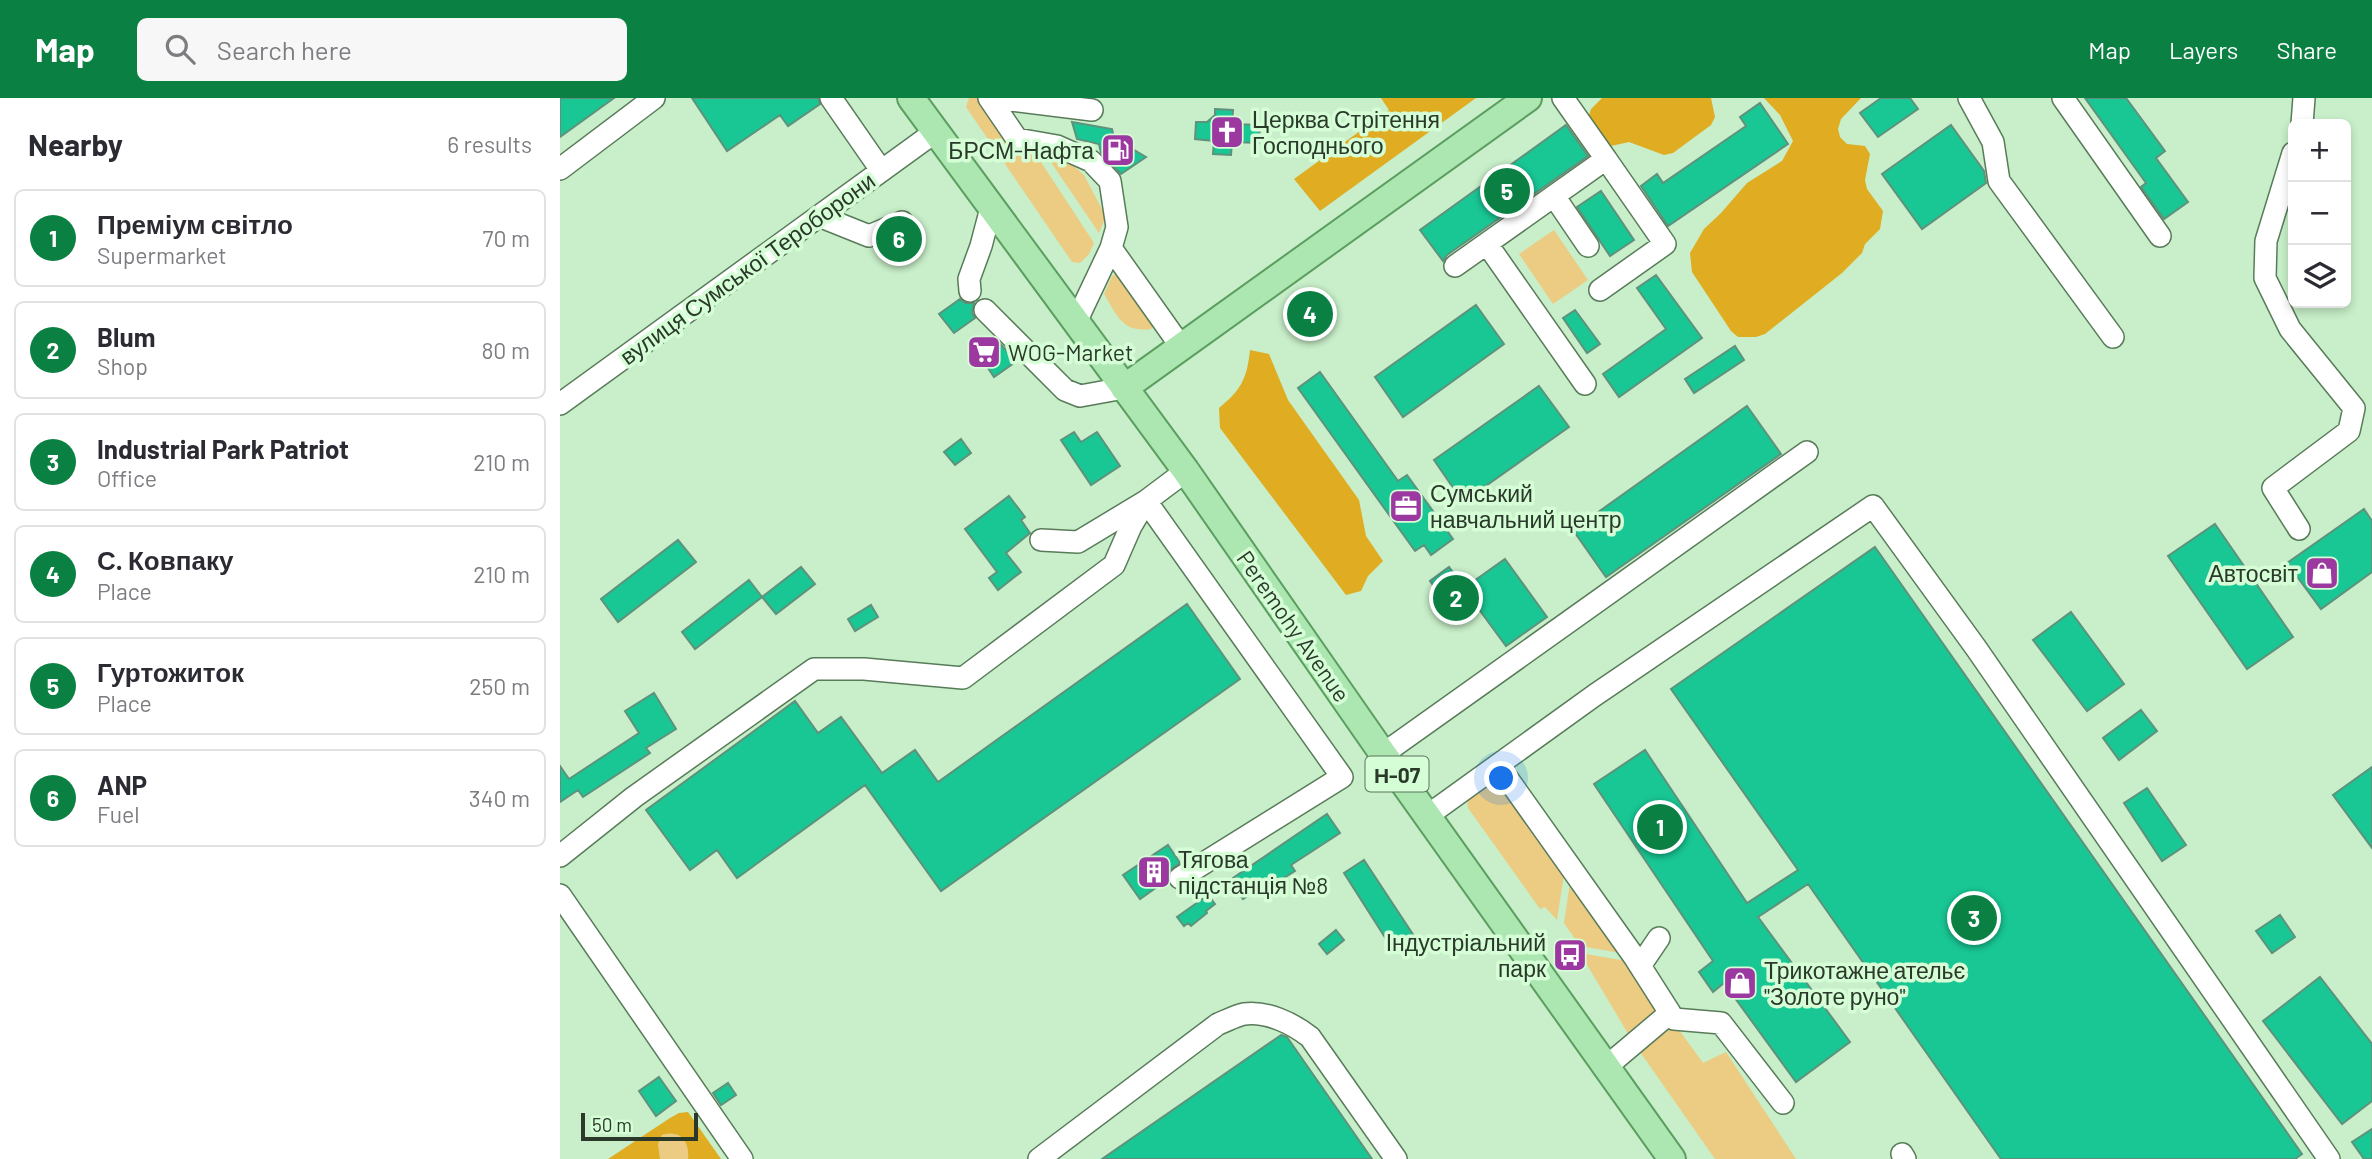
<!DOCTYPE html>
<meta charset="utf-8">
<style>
:root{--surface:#fff;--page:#f7f7f7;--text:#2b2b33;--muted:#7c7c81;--line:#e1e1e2;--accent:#0b8043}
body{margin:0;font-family:Barlow,sans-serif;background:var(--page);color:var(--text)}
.controls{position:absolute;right:21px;top:21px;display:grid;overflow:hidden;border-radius:10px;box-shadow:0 4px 10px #0003}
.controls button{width:63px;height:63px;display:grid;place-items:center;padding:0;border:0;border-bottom:2px solid var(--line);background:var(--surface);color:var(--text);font:35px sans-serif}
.scale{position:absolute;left:21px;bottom:18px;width:117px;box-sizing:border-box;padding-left:7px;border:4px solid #2a392a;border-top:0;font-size:19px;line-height:24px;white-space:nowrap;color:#2a392a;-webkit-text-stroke:5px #d5fdd6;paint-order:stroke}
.you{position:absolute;left:942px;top:681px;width:24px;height:24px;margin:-18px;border:5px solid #fff;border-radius:50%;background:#1a73e8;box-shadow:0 0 0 10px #1a73e833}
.badge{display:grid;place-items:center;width:46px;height:46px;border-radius:50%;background:var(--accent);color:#fff;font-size:23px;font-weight:700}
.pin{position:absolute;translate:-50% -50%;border:4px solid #fff;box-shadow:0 2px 7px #0006}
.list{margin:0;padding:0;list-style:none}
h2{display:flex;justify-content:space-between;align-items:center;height:91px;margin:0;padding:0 28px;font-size:30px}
h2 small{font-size:23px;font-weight:400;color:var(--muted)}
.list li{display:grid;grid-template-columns:46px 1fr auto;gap:21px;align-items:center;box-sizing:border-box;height:98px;margin:0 14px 14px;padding:0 14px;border:2px solid var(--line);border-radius:10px}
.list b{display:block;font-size:26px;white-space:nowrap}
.list p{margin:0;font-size:23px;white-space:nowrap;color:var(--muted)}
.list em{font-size:23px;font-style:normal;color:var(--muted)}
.icon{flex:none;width:38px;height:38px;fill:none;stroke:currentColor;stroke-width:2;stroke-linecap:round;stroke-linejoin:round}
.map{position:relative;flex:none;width:1812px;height:1061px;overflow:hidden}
header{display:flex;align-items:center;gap:42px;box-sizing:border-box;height:98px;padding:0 35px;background:var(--accent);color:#fff}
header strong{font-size:33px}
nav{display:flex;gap:38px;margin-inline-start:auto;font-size:24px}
.search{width:490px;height:63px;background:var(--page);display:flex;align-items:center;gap:18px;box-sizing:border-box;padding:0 24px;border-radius:10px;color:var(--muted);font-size:26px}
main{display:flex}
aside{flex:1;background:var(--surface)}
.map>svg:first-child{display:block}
.green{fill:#eccb82}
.forest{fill:#dfac22}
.building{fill:#19c794;stroke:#5e927c;stroke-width:2}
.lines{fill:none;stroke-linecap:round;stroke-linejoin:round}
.minor-casing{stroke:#587b59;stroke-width:24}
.major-casing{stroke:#5b9e60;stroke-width:30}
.minor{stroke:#fff;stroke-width:21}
.major{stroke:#ace6b1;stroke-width:26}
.labels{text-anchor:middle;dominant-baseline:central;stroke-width:7;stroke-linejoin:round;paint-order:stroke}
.shield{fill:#d5fdd6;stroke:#5d745e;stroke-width:2}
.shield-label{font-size:21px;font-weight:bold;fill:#2a392a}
.poi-label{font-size:23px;fill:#2a392a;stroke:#d5fdd6;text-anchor:start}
.street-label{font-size:23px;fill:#2a392a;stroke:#d5fdd6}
</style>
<header>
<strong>Map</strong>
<div class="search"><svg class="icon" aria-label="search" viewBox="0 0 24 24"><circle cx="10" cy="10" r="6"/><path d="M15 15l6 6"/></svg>Search here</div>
<nav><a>Map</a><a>Layers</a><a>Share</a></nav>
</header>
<main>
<aside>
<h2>Nearby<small>6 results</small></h2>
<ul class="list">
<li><span class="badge">1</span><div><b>Преміум світло</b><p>Supermarket</p></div><em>70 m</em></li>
<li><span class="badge">2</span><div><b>Blum</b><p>Shop</p></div><em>80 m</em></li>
<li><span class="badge">3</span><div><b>Industrial Park Patriot</b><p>Office</p></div><em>210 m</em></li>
<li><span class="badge">4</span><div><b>С. Ковпаку</b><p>Place</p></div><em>210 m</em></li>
<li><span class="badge">5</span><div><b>Гуртожиток</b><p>Place</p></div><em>250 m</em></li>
<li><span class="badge">6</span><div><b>ANP</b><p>Fuel</p></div><em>340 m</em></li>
</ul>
</aside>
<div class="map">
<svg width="1812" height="1061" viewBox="0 0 1812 1061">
<rect width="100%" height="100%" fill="#c8efc9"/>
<path class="green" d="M409,0H419L473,52L534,145L529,156L520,165L512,164L406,9Z
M484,54L502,58L524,77L544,115V123L539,135Z
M994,132L1028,182L993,206L959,156Z
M556,176L562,177L595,226L591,231C562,235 557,217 544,196L552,178Z
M939,675L1005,770L997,822L985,809L980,811L908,710L907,699Z
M1011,778L1066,856L1020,848L1004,825Z
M1020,855L1072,864L1103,912L1070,939Z
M1107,927L1117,929L1143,965L1166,954L1236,1061H1155L1078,951Z
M111,1034C125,1038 130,1047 128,1061H100L98,1046L102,1037Z"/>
<path class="forest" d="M821,0H916L760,113L734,81L829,12Z
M1042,0H1151L1155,19L1151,27L1113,55L1104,57L1069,44L1051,48L1041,44L1028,20L1031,11Z
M1204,0H1301L1281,21L1278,31L1280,39L1287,46L1305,48L1310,56L1305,82L1307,91L1323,113L1320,131L1305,146L1302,155L1282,175L1205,236L1196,239H1178L1171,233L1132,174L1130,155L1144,131L1161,115L1187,85L1222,63L1233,43L1220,17Z
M690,252L709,256L728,302L799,402L806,438L823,463L808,478L801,493L786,497L660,330L659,310C681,292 687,281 690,252Z
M128,1014L161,1061H128C130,1043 120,1031 102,1037L98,1046L100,1061H48L110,1020L119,1015Z"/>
<path class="building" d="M0,0H54L0,39Z
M132,0H258L260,6L228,28L220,17L167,53Z
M1321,0H1350L1358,11L1318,39L1300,15Z
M1525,0H1566L1605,53L1596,60L1628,104L1604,121L1581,89L1586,85Z
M1200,5L1228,46L1108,128L1081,88L1097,76L1103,85L1186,28L1180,19Z
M655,11L673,12L672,26L700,27L699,45L672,44L671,57L653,56L654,43L635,41L636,24H647L655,17Z
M512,24L552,31L554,40L586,59L561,76L541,55L539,46L517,41Z
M1006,27L1028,58L887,157L883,163L860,132Z
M1391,27L1424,73L1426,85L1362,131L1322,76Z
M1041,93L1074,142L1050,158L1017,109Z
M1096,177L1142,240L1059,299L1043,276L1106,231L1077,190Z
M400,201L405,205H414L412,215L415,220L394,235L379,216Z
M916,207L944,246L843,319L815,279Z
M1015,212L1040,246L1027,255L1003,220Z
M436,242L457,263L434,279L418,255Z
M1175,248L1184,262L1134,295L1125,281Z
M760,274L838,383L847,377L893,441L871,457L864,447L855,453L738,290Z
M979,288L1009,329L903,404L874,362Z
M1187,308L1221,356L1046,479L1013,432Z
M514,334L521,344L537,334L560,368L531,387L501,342Z
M401,341L411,355L395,367L384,354Z
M449,398L465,419L461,422L470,435L446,455L461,474L438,492L429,480L437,474L405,431Z
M1804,411L1812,423V474L1761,511L1727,465Z
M1655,426L1733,539L1687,571L1608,458Z
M118,442L136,464L58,524L41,501Z
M1315,449L1742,1056L1735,1061H1441L1248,786L1198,819L1290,944L1236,984L1164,885L1153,894L1139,874L1153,863L1034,686L1085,652L1187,805L1238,772L1111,591Z
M945,461L987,519L946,548L918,510L899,523L870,483L889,469L904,490Z
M241,469L255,486L216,516L202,499Z
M189,482L202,499L135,551L122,534Z
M627,506L680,581L381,793L305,687L177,780L157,752L130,772L86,712L235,603L258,635L281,619L322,675L355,652L378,684Z
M311,507L318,519L295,533L288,521Z
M1511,514L1564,586L1527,613L1473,542Z
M94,595L116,631L86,650L90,655L23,699L18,692L0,704V668L9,681L79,635L65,613Z
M1581,612L1597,633L1559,662L1543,640Z
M1812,669V750L1773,697Z
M1587,690L1626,747L1602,763L1564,705Z
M767,716L780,735L731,767L735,773L719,783L716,779L683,801L670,782Z
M608,747L620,765L609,773L607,782L580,801L563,777Z
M804,762L856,841L835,855L784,775Z
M648,797L655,806L646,813L647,815L631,828L628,825L624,828L617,819Z
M1720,817L1735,839L1712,855L1696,833Z
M776,832L784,842L767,856L759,846Z
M1760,879L1812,946V1003L1782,1026L1703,923Z
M721,937L727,939L812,1061H542Z
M99,979L116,1003L96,1018L79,993Z
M168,985L176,997L161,1007L153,995Z
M1812,1031V1061H1804L1792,1044Z"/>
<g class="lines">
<g class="minor-casing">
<path id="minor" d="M271,0L321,72
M429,0L457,41L497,48L531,63L550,83L557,129L551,150L515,226
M1409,0L1433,44L1439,83L1553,239
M1503,0L1600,138
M431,3L443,1L532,12
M1742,26L1744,0
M1733,55L1706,143L1705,180L1730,231L1794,310L1789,333L1713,390L1739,431
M0,71L94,0
M994,98L1028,148
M259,118L309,138L342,124
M927,146L1025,286
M551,150L622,250
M895,168L1046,61L1003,0
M1040,192L1105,146L1046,61
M410,193L409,181L421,148L431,110
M425,212L505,292L520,298L564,290
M0,306L375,34
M481,442L518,444L586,403L782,679L620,780
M823,656L1247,354
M938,667L1075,860L1110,915
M867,718L1035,597L1313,408L1416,550L1769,1061
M0,758L74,699L254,571H304L403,580L554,467L571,428L586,403L626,373
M0,797L182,1061
M1080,868L1099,840
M1046,969L1110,915L1114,921L1161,925L1223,1005
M1342,1056L1345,1061
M479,1061L658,926C666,923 675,918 684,916C707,913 732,925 750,939L836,1061"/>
</g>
<g class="major-casing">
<path id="major" d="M351,0L626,373L823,656L1112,1061
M564,290L968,0"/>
</g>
<use href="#minor" class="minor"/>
<use href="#major" class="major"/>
</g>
<defs>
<g id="church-square" transform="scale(1.75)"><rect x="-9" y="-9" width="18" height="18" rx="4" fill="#9b39a0" stroke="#d5fdd6"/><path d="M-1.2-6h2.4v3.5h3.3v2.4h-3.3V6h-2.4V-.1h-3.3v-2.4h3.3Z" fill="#fff"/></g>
<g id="fuel-square" transform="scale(1.75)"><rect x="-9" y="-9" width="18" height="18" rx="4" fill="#9b39a0" stroke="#d5fdd6"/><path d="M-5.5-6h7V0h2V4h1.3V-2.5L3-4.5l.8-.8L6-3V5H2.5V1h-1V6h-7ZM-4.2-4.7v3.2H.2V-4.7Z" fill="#fff"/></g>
<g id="supermarket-square" transform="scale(1.75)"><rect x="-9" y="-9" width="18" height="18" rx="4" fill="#9b39a0" stroke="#d5fdd6"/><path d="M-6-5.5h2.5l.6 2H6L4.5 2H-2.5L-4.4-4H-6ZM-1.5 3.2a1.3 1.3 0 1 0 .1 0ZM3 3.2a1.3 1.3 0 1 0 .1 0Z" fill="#fff"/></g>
<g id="office-square" transform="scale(1.75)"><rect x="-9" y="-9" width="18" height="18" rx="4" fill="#9b39a0" stroke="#d5fdd6"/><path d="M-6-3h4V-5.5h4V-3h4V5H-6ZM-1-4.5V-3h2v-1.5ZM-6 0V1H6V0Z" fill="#fff"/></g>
<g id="shop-square" transform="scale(1.75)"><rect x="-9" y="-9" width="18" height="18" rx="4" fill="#9b39a0" stroke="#d5fdd6"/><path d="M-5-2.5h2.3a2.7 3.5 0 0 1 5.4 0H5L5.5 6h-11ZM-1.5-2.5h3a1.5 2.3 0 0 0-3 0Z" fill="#fff"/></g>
<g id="building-square" transform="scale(1.75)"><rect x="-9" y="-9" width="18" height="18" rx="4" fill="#9b39a0" stroke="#d5fdd6"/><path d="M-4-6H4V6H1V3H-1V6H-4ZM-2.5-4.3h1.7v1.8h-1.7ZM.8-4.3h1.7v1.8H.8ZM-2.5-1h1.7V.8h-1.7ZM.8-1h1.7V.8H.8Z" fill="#fff"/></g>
<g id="bus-square" transform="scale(1.75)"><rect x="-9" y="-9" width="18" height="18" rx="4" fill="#9b39a0" stroke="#d5fdd6"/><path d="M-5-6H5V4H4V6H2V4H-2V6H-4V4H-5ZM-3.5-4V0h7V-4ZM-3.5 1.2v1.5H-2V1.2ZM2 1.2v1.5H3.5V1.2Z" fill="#fff"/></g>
</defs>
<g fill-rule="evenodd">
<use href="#church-square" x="667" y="34"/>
<use href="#fuel-square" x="558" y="52"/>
<use href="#supermarket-square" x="424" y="254"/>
<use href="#office-square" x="846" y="408"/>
<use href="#shop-square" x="1762" y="475"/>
<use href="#building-square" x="594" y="774"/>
<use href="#bus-square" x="1010" y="857"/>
<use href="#shop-square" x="1180" y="885"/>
</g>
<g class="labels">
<rect class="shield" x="805.5" y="658.5" width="63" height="35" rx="5"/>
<g class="shield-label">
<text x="837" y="676">Н-07</text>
</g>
<g class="poi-label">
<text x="692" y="21">Церква Стрітення<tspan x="692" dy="26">Господнього</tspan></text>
<text x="534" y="52" text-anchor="end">БРСМ-Нафта</text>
<text x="448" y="254">WOG-Market</text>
<text x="870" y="395">Сумський<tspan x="870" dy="26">навчальний центр</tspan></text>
<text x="1738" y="475" text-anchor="end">Автосвіт</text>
<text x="618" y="761">Тягова<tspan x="618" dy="26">підстанція №8</tspan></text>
<text x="986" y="844" text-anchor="end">Індустріальний<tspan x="986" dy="26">парк</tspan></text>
<text x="1204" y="872">Трикотажне ательє<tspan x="1204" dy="26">"Золоте руно"</tspan></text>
</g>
<g class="street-label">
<text transform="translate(187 170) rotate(-36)">вулиця Сумської Тероборони</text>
<text transform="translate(734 528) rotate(55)">Peremohy Avenue</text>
</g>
</g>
</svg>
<div class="controls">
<button>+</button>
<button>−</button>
<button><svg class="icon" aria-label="layers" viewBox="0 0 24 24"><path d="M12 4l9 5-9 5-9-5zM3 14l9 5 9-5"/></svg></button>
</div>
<div class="scale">50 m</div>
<div class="you"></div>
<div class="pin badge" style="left:1100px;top:729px">1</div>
<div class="pin badge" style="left:896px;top:500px">2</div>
<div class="pin badge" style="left:1414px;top:820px">3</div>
<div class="pin badge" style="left:750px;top:216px">4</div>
<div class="pin badge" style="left:947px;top:93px">5</div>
<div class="pin badge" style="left:339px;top:141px">6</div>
</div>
</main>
